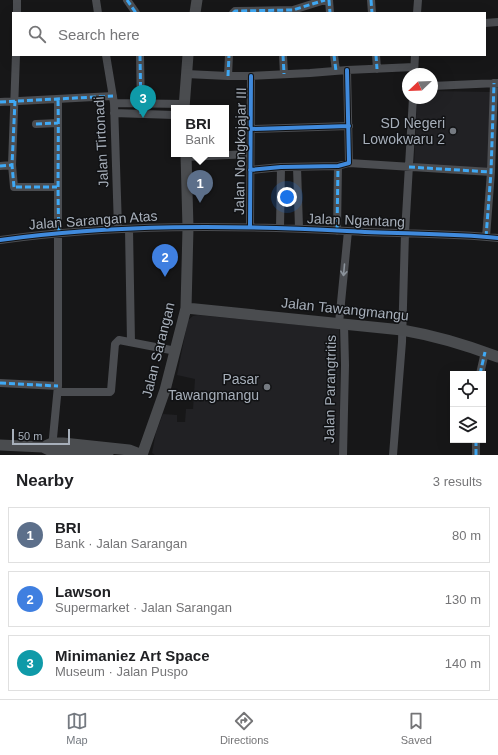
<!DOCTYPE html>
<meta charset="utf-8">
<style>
:root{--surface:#fff;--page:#f6f6f6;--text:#202124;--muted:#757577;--line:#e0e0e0;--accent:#757a81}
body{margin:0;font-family:Helvetica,sans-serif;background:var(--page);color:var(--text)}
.controls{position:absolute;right:12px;bottom:12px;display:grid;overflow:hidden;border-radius:0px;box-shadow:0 4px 16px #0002}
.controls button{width:36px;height:36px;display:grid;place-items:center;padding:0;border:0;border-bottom:1px solid var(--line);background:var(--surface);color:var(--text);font:20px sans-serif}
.compass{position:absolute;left:402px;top:68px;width:36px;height:36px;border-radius:50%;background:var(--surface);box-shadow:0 4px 16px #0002;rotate:247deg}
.scale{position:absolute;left:12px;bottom:10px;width:58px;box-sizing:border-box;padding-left:4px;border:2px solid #a7afba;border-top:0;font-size:11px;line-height:14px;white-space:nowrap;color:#a7afba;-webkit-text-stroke:3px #111214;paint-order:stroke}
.you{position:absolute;left:287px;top:197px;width:14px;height:14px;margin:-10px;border:3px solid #fff;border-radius:50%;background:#1a73e8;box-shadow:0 0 0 6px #1a73e833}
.badge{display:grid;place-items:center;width:26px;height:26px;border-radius:50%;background:var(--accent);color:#fff;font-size:13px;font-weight:700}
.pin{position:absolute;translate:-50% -33px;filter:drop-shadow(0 1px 2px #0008)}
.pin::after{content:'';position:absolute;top:21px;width:14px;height:12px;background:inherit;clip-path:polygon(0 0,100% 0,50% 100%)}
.popup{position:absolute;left:171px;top:105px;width:58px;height:52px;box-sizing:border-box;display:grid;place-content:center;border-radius:0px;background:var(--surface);filter:drop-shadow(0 1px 3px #0005);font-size:13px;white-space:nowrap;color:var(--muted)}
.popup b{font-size:15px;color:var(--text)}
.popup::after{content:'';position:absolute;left:50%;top:100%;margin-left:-8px;border:8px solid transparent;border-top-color:var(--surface)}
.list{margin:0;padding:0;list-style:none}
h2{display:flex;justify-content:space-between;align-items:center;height:52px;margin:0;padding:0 16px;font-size:17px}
h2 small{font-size:13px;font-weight:400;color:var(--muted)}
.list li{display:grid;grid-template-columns:26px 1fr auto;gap:12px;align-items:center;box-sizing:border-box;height:56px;margin:0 8px 8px;padding:0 8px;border:1px solid var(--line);border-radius:0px}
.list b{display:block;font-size:15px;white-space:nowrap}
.list p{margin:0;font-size:13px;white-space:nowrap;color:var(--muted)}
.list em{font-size:13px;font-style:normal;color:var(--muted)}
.icon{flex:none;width:22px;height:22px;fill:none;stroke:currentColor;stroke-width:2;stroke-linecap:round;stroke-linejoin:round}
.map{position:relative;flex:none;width:498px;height:455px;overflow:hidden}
.search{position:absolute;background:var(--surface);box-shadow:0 4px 16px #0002;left:12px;right:12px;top:12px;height:44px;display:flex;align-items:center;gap:10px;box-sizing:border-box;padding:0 14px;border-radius:0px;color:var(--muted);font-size:15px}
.sheet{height:244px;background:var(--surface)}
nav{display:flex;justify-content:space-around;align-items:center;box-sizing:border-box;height:56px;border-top:1px solid var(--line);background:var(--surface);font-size:11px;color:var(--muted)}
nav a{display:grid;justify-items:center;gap:2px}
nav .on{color:var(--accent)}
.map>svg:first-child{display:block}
.built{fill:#212124}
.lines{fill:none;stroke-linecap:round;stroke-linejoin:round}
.minor{stroke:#4b4d51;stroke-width:8}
.secondary{stroke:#4a4c4f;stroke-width:11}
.quiet{stroke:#3fa9f5;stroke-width:3;stroke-dasharray:6 3;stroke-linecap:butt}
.cycleway-casing{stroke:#111214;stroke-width:6}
.cycleway{stroke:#408adc;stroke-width:4}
.oneway{stroke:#8b929a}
.poi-dot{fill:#757a81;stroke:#111214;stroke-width:1.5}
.labels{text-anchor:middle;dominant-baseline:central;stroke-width:3;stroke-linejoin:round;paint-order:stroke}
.poi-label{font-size:14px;fill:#a7afba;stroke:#111214;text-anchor:end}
.street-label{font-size:14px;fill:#a7afba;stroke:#111214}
</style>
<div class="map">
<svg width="498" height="455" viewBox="0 0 498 455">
<rect width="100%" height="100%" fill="#171718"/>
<path class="built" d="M432,91L491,92L490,170L414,165L417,98H432Z
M198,315L339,329L340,393L339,455H155L152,453L156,432L163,414L177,415V422H185L186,409H193L195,379L177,375L188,320L193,316Z"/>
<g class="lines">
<path class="minor" d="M96,0L98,13
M127,0L136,13
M329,0L330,13
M371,0L372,13
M17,13V0
M233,13L235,11L293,10L325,0
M417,13L418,0
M485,23L498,22
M106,55L114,103L118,228
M140,55L141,109
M283,55L284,74
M334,55L336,71
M376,55L377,69
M186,74L228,76H251L310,73L347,70L414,67
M414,74L415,55
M228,76L229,55
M432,86L498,83
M0,102L113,96
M114,103L184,104
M114,113L174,115
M36,124L58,123
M251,129L349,126
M186,157L250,154
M349,163L491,172
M0,166L12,165
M297,167L299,228
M250,170L281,167L338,166L349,163L347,70
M14,187L12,165L16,55
M16,187H57
M250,227L251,76
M280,228L281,167
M129,229L131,342
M337,231L338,166
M486,237L491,172L494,83
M0,240C115,224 231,225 347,231C397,234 448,233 498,238
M339,323L348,231
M480,374L485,352
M0,383L58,386
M58,392H110L111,391L115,344L119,340L176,351
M52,448L58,386V100
M343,455L345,365L344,324
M393,455L402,342L405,233L413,98
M476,455V440"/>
<path class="secondary" d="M195,13L197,0
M184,108L188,55
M186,308L402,330C437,336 464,344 498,357
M0,445L43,447L51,451L108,455
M43,447L52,443H63L129,450L142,455
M142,455L165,390L186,308L188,228L186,154"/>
<path class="quiet" d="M127,0L136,13
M329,0L330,13
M371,0L372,13
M233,13L235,11L293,10L325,0
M140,55L141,114
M283,55L284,74
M334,55L336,71
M376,55L377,69
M228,76L229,55
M58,100C59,144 57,188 59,232
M0,102L113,96
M36,124L58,123
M0,166L12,165
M409,167L491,172
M14,187L12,165L15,101
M16,187H57
M337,231L338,166
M486,237L491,172L494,83
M480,374L485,352
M0,383L58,386
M476,455V440"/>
<g class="cycleway-casing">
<path id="cycleway" d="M251,129L349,126
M250,170L281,167L338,166L349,163L347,70
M250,227L251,76
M0,240C115,224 231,225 347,231C397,234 448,233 498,238"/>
</g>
<use href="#cycleway" class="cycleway"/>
</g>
<defs><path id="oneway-shaft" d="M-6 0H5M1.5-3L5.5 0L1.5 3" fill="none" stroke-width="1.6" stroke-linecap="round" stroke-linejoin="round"/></defs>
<use class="oneway" href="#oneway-shaft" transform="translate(344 270) rotate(95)"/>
<g class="poi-dot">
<circle cx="453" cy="131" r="4"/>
<circle cx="267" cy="387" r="4"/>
</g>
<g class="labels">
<g class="poi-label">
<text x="445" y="123">SD Negeri<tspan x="445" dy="16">Lowokwaru 2</tspan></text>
<text x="259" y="379">Pasar<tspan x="259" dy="16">Tawangmangu</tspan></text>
</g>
<g class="street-label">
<text transform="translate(101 142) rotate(-93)">Jalan Tirtonadi</text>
<text transform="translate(240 151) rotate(-89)">Jalan Nongkojajar III</text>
<text transform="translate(93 220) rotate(-4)">Jalan Sarangan Atas</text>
<text transform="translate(356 220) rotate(2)">Jalan Ngantang</text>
<text transform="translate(345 309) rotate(6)">Jalan Tawangmangu</text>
<text transform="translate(158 350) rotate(-76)">Jalan Sarangan</text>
<text transform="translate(330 389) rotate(-89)">Jalan Parangtritis</text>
</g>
</g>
</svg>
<div class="controls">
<button><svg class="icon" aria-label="locate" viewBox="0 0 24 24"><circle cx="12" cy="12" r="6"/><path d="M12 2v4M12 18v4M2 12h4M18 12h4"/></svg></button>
<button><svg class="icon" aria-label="layers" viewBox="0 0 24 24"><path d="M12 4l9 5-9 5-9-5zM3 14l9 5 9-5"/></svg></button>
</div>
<svg class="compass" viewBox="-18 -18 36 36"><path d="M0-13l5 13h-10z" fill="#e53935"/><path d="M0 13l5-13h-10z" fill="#757577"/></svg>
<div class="scale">50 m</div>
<div class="you"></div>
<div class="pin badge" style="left:200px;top:203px;background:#5c6f8a">1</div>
<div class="popup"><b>BRI</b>Bank</div>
<div class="pin badge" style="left:165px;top:277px;background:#3f7fe0">2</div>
<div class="pin badge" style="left:143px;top:118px;background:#0f9aa8">3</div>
<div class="search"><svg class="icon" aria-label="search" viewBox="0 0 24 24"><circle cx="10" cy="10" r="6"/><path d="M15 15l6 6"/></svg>Search here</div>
</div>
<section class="sheet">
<h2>Nearby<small>3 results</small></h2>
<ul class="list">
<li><span class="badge" style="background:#5c6f8a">1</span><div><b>BRI</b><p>Bank · Jalan Sarangan</p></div><em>80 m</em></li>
<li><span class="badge" style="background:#3f7fe0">2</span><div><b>Lawson</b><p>Supermarket · Jalan Sarangan</p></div><em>130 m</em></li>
<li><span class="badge" style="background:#0f9aa8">3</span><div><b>Minimaniez Art Space</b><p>Museum · Jalan Puspo</p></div><em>140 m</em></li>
</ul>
</section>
<nav>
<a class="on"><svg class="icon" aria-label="map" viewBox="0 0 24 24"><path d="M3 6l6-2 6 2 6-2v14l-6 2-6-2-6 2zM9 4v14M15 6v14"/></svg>Map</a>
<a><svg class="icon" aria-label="directions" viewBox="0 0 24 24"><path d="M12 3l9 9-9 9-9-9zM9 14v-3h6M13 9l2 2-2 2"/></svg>Directions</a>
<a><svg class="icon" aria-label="saved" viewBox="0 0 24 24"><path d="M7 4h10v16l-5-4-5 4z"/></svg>Saved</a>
</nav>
